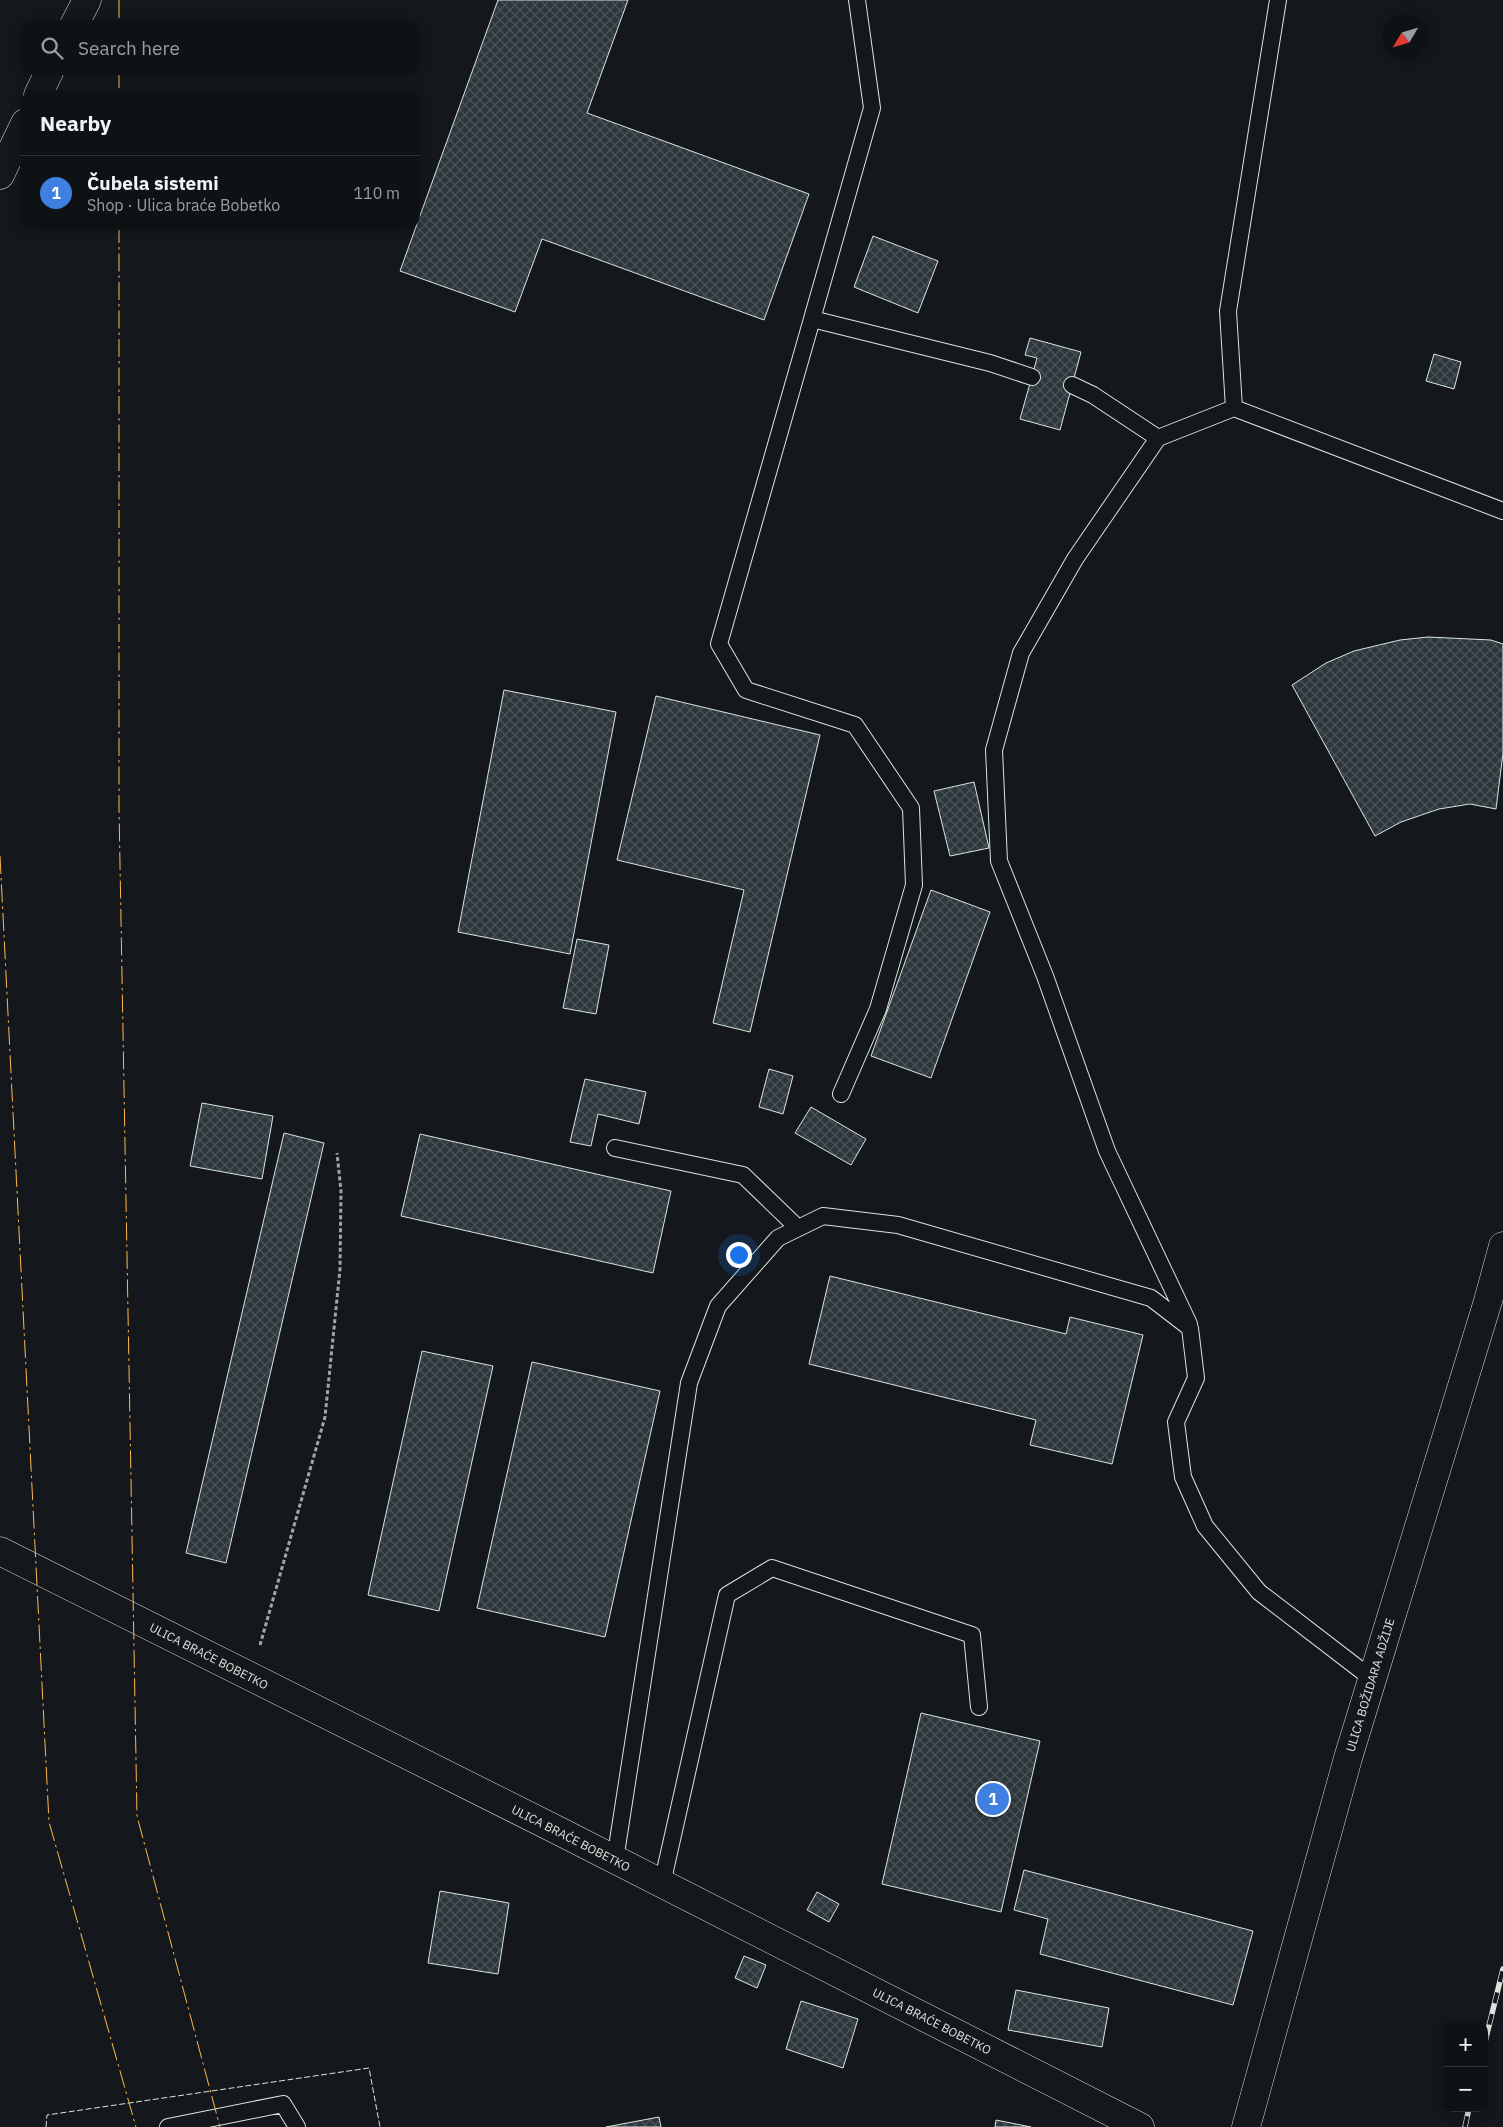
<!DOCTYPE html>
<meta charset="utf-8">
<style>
:root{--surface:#0f1215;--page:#1d2022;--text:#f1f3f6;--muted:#9b9ea0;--line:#2f3234;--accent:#ffb74d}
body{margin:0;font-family:"IBM Plex Sans",sans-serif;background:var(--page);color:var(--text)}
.controls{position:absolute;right:15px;bottom:15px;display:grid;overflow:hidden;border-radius:10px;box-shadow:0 2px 12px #0003}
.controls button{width:45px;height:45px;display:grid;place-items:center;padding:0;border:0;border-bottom:1px solid var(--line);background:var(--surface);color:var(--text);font:25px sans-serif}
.compass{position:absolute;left:1383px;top:15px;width:45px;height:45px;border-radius:50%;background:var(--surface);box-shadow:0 2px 12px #0003;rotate:232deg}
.you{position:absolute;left:738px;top:1254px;width:18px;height:18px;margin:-12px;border:4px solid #fff;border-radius:50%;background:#1a73e8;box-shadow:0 0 0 8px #1a73e833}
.badge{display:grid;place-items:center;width:32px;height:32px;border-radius:50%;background:var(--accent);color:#fff;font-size:16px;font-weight:700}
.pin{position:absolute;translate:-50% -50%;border:2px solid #fff;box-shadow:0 1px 5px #0006}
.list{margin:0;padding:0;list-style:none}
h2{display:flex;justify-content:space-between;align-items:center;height:65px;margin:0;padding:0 20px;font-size:21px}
h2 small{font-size:16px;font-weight:400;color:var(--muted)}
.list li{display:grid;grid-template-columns:32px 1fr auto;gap:15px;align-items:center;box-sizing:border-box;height:75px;padding:0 20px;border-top:1px solid var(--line)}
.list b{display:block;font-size:19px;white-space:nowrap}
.list p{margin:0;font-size:16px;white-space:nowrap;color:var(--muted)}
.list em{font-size:16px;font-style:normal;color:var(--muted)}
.icon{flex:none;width:28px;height:28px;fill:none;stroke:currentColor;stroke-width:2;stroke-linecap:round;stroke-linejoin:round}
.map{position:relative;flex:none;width:1503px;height:2127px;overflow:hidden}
.search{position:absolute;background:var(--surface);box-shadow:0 2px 12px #0003;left:20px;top:20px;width:400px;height:55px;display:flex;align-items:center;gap:12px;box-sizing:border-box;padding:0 18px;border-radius:15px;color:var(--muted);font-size:19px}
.panel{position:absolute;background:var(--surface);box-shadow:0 2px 12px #0003;left:20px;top:90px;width:400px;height:140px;border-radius:15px}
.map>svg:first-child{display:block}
.building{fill:url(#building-cross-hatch);stroke:#d8e6dc}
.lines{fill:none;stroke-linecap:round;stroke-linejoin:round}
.lane-casing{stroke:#d8e6dc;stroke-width:18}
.street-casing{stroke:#d8e6dc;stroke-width:29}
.secondary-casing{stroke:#d8e6dc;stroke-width:29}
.path{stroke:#9da8a2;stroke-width:3;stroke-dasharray:4 2.5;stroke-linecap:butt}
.lane{stroke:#14181c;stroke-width:16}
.street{stroke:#14181c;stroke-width:28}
.secondary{stroke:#14181c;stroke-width:28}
.rail-casing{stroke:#d8e6dc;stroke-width:5.5}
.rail{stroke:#14181c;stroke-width:4;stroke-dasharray:11;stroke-linecap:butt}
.fence{stroke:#d8e6dc;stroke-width:1;stroke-dasharray:6 2.5;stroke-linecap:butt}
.power{stroke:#ffb74d;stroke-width:1;stroke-dasharray:18 4 2.5 4;stroke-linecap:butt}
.labels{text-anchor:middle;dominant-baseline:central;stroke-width:4;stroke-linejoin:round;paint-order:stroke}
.street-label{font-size:12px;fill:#d8e6dc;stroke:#14181c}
</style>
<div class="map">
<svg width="1503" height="2127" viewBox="0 0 1503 2127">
<defs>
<pattern id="building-cross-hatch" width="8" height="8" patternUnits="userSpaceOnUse" patternTransform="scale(1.25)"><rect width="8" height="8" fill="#2c363c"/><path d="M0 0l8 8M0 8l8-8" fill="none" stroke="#4a5358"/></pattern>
</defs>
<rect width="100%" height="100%" fill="#14181c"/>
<path class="building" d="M498,0H628L587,113L809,194L764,320L542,239L515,312L400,271Z
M873,236L938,261L918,313L854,287Z
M1030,338L1081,352L1060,430L1020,419L1037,358L1025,355Z
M1434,354L1461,362L1454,389L1426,381Z
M1428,637L1491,640L1503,644V753L1496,809L1470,804L1439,809L1401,822L1375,836L1292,685L1326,663L1354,651L1400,640Z
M504,690L616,712L570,954L458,932Z
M656,696L820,735L750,1032L713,1023L744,890L617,860Z
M974,782L989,848L950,856L934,791Z
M931,890L990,912L931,1078L871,1056Z
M577,939L609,945L596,1014L563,1008Z
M769,1069L793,1076L783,1114L759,1107Z
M585,1079L646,1092L639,1124L598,1114L591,1146L570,1142Z
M202,1103L273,1116L262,1179L190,1166Z
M811,1107L866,1139L851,1165L795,1133Z
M284,1133L324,1143L226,1563L186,1553Z
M420,1134L671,1191L653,1273L401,1216Z
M830,1276L1066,1334L1070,1317L1143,1335L1112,1464L1030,1445L1036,1420L809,1364Z
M422,1351L493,1366L439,1611L368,1595Z
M532,1362L660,1391L605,1637L477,1608Z
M921,1713L1040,1741L1001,1912L882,1884Z
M1024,1870L1253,1931L1233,2005L1040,1954L1048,1919L1014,1910Z
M440,1891L509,1903L498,1974L428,1963Z
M817,1892L839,1904L829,1922L807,1910Z
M744,1956L766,1965L757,1988L735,1978Z
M1016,1990L1109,2008L1102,2047L1008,2030Z
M801,2001L858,2019L843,2068L786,2049Z
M659,2117L661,2127H606Z
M996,2120L1031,2127H995Z"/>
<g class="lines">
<g class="lane-casing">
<path id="lane" d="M812,319L872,108L857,0
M1072,385L1093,395L1158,438L1234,408L1503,511
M1234,408L1228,311L1278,0
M1158,438L1075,559L1021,653L994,750L999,861L1045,976L1107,1151L1189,1324
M841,1094L878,1009L914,885L911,808L855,725L746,690L719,644L812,319L990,363L1032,377
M615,1148L743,1175L798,1228
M615,1860L689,1383L718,1306L778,1238L823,1216L898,1225L1151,1298L1190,1328L1196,1378L1176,1422L1183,1477L1205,1526L1259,1592L1371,1678
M662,1884L727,1595L772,1568L972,1635L979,1707
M168,2127L283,2104L297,2127"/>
</g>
<g class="street-casing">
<path id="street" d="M74,25L87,0
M38,95L50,70
M0,175L25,123
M0,1551L557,1830L1140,2127"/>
</g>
<g class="secondary-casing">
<path id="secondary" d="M1246,2127L1348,1758L1488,1301L1503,1246"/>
</g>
<path class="path" d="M260,1645L325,1417L340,1269L341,1191L337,1153"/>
<use href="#lane" class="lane"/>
<use href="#street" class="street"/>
<use href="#secondary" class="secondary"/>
<g class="rail-casing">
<path id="rail" d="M1484,2046L1503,1969
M1465,2127L1469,2108"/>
</g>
<use href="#rail" class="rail"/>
<path class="fence" d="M46,2127L47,2115L369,2068L380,2127"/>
<path class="power" d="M119,0V25
M119,70V95
M119,225V808L137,1816L220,2127
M0,856L49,1822L136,2127"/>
</g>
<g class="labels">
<g class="street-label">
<text transform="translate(209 1656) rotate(27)">ULICA BRAĆE BOBETKO</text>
<text transform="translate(1370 1685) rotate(-73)">ULICA BOŽIDARA ADŽIJE</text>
<text transform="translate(571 1838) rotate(27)">ULICA BRAĆE BOBETKO</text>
<text transform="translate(932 2021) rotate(27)">ULICA BRAĆE BOBETKO</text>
</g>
</g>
</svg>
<div class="controls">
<button>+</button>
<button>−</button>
</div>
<svg class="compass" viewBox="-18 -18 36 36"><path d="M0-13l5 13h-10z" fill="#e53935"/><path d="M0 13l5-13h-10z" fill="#9b9ea0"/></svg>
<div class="you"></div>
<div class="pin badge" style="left:993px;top:1799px;background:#3f7fe0">1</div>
<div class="search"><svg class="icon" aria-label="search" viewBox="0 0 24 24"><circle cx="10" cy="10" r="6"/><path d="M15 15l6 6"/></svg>Search here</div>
<section class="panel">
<h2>Nearby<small></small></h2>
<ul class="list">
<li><span class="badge" style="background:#3f7fe0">1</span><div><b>Čubela sistemi</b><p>Shop · Ulica braće Bobetko</p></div><em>110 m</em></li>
</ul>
</section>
</div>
